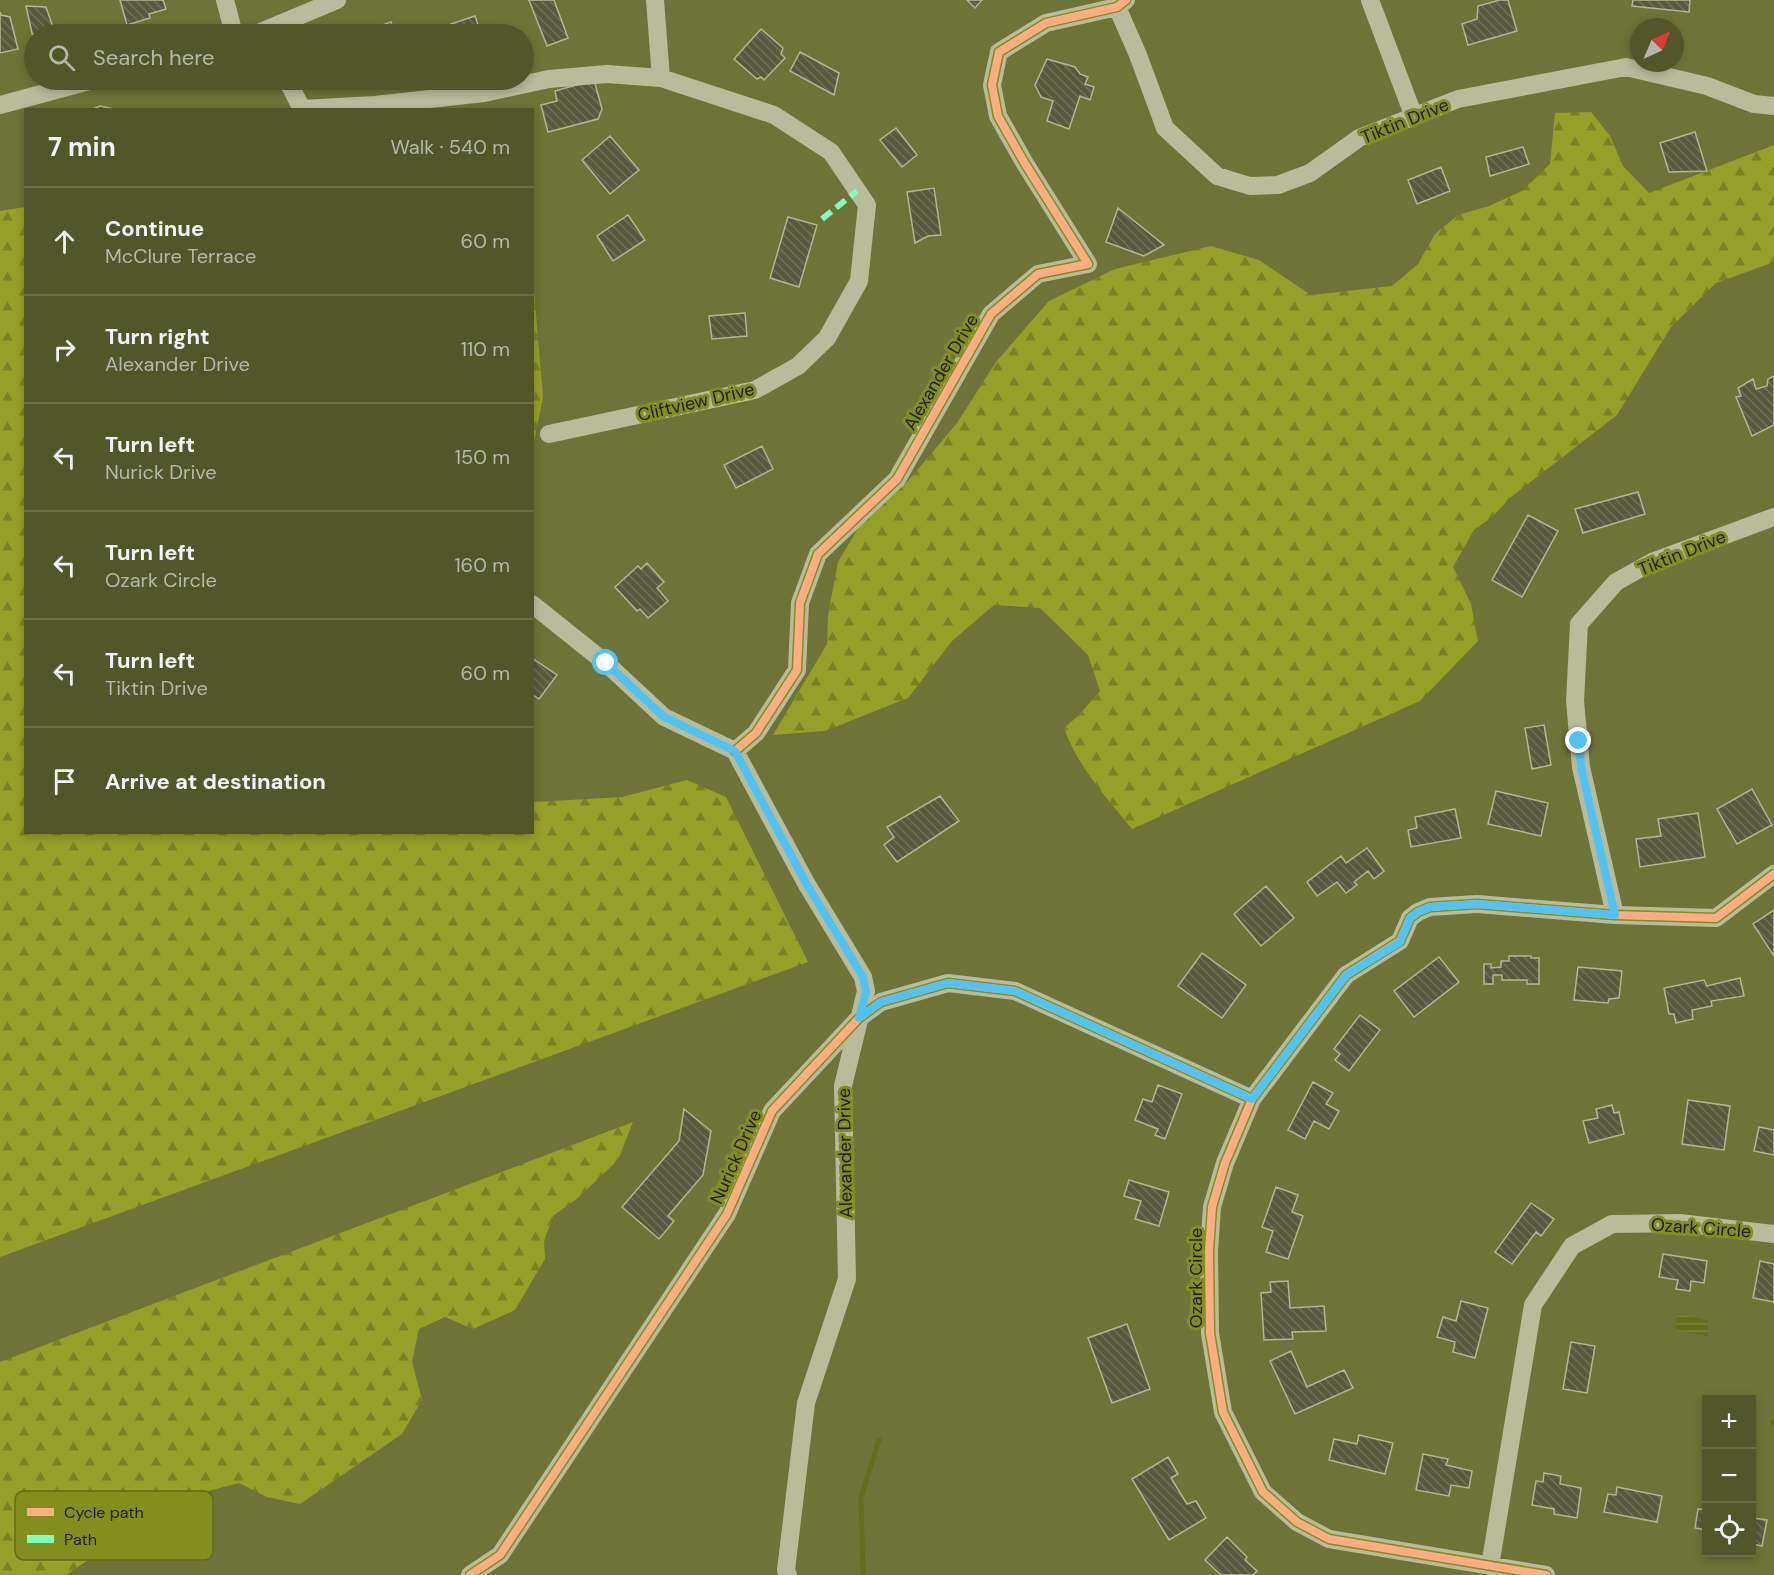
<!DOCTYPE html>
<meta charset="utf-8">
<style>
:root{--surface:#525729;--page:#5c6035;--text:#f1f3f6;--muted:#b5b8a8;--line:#686d46}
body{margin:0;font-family:"DM Sans",sans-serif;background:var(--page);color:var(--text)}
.controls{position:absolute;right:18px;bottom:18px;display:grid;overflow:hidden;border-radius:0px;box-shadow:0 3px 9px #0003}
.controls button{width:54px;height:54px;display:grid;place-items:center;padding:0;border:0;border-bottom:2px solid var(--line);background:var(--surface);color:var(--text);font:30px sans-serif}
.compass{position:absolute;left:1630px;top:18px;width:54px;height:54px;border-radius:50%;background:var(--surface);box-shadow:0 3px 9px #0003;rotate:44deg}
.stop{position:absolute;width:18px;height:18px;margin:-14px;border:4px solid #4fc3f7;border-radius:50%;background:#fff}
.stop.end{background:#4fc3f7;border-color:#fff;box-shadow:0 2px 6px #0008}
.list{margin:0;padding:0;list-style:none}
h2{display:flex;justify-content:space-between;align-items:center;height:78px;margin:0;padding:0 24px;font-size:26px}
h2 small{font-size:20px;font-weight:400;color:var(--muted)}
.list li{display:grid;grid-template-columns:39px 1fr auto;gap:18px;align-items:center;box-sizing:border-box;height:108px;padding:0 24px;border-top:2px solid var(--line)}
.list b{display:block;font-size:22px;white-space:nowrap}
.list p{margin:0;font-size:20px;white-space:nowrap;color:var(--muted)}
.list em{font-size:20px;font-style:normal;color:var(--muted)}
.icon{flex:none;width:33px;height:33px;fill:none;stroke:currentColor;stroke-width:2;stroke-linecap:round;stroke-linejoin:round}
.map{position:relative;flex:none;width:1774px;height:1575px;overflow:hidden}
.search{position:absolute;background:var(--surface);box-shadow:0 3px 9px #0003;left:24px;top:24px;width:510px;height:66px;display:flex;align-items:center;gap:15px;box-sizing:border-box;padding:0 21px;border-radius:33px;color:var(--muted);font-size:22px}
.panel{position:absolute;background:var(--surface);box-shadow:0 3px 9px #0003;left:24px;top:108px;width:510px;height:726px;border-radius:0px}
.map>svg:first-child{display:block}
.forest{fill:url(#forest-firs)}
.water{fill:url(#water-rules)}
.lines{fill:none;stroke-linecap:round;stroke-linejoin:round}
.stream{stroke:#636e17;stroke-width:5}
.building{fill:url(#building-back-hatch);stroke:#b3b693;stroke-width:1.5}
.minor{stroke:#b9bc9a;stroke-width:18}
.quiet{stroke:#80ffba;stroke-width:6;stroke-dasharray:12 6;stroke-linecap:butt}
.cycleway-casing{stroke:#828e1d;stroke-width:11}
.cycleway{stroke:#ffac80;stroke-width:8}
.route{stroke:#4fc3f7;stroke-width:8}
.labels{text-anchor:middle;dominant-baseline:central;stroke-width:6;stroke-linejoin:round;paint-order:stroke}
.street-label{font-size:18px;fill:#1d1d1d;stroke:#828e1d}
.key{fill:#828e1d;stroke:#646c1d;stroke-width:1.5}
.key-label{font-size:16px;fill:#1d1d1d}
</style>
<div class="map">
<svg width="1774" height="1575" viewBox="0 0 1774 1575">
<defs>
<pattern id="forest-firs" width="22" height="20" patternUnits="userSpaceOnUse" patternTransform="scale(1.5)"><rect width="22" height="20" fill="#95a029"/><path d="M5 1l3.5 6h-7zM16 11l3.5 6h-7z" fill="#798223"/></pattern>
<pattern id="water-rules" width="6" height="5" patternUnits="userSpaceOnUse" patternTransform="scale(1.5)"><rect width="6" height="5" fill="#636e17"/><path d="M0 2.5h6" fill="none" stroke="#7d8548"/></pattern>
<pattern id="building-back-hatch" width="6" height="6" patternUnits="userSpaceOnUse" patternTransform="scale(1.5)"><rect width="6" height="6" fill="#575a3c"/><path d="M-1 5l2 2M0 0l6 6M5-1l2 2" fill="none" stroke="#70725c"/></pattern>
</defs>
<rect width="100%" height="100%" fill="#6e7437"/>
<path class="forest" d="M1591,112L1610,136L1623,166L1649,193L1774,145V262L1716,283L1671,327L1617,415L1511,497L1492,517L1474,530L1453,567L1471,604L1478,641L1420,701L1132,829C1106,797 1078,767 1064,728L1079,715L1100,691L1088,655L1040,608L994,605L952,641L908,698L825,731L773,735L827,644L828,615L838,562L863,520L908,481L957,423L996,362L1049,301L1115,269L1211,246L1259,260L1311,295L1392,286L1418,264L1435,234L1458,215L1489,206L1522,191L1550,164L1555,113Z
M25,207L26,832H532L533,800L535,802L622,797L687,780L726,797L808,962L0,1257V211Z
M532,267L543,397L533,447H532Z
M633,1122L618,1160L579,1197L553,1216L544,1241L545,1259L515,1310L473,1329L445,1317L419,1329L412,1362L422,1400L402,1434L300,1504L267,1497L239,1483L159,1504L106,1548L66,1575H0V1362Z"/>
<path class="water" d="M1677,1314L1708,1320V1336L1675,1331Z"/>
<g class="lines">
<path class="stream" d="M1773,1422L1774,1423
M863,1575L861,1497L879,1440"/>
</g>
<path class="building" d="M120,0H163L166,9L149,14L150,18L127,25Z
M529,0H554L568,38L547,46Z
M967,0H982L975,8Z
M1500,0H1508L1517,31L1468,45L1462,24L1477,19L1478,6Z
M1633,0H1690L1689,12L1632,6Z
M26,6L46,7L54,30L69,29L71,34H34V42Z
M0,12L1,15L10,17L18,49L0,53Z
M475,16L481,34H455L451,24Z
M391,22L395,34H373L371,29Z
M761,29L783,48L781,54L785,58L764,80L761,77L757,79L734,59Z
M800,52L839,73L834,95L790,71Z
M1047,59L1075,67L1080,74L1088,77L1085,84L1094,87L1090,100L1080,96L1069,129L1047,121L1053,101L1041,97L1035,85Z
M594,80L602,109L598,119L548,132L541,105L557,101L555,91Z
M100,106L114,109L115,110H90Z
M896,128L917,155L902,167L880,140Z
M1695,132L1707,171L1669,172L1660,143Z
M610,136L639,170L610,194L582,160Z
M1523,147L1529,164L1490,176L1486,157Z
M1441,167L1450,191L1417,204L1408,180Z
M934,188L941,235L928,236L915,243L907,192Z
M1118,208L1164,245L1144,256L1106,242Z
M628,215L645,240L613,261L597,236Z
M788,217L817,225L799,287L770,278Z
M745,313L747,336L712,339L709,316Z
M1774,376V425L1752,436L1736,397L1741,396L1738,388L1753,379L1756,389L1767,386L1768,379Z
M762,446L773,469L736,488L724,465Z
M1638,492L1645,514L1583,533L1575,509Z
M1528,515L1558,531L1522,597L1492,580Z
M647,563L664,582L657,588L668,601L648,618L640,609L637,611L615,587L638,566L641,569Z
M532,658L557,675L539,699L532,694Z
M1544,725L1551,765L1532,769L1525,728Z
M1752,789L1772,825L1737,844L1717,809Z
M1496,791L1548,803L1541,836L1488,824Z
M940,796L959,821L897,862L884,845L894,837L887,827Z
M1455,809L1461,838L1411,847L1408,830L1417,828L1415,817Z
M1698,813L1705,857L1640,867L1636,839L1661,836L1658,819Z
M1367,848L1384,871L1374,879L1368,871L1354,882L1357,885L1346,893L1337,882L1317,896L1307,882L1341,856L1346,863Z
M1266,886L1294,918L1261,946L1234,914Z
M1774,910V956L1753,924Z
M1202,953L1246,985L1222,1018L1178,986Z
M1509,956H1531V958H1539V984H1527V980H1502V975H1493V984H1484V964H1491V968L1501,967V961H1509Z
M1439,957L1459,982L1414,1017L1394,991Z
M1578,967L1622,971L1619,998L1609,999L1608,1003L1574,1000Z
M1740,978L1744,996L1711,1001L1712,1006L1692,1010L1693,1019L1676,1023L1674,1014H1669L1664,988L1704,980L1707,986Z
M1360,1015L1380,1030L1349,1071L1335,1060L1340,1054L1334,1049Z
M1313,1082L1333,1093L1326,1104L1339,1111L1329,1129L1314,1121L1305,1139L1288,1130Z
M1158,1085L1182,1094L1165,1139L1155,1135L1158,1129L1135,1120L1143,1099L1152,1102Z
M1688,1100L1730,1106L1724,1150L1682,1144Z
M1612,1105L1614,1113L1619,1112L1624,1134L1589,1143L1583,1121L1598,1118L1596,1109Z
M684,1109L711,1131L703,1175L668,1216L674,1221L659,1239L622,1207L679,1141Z
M1759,1127L1774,1130V1155L1754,1151Z
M1129,1180L1169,1192L1159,1226L1135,1219L1141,1201L1124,1196Z
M1276,1187L1298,1195L1292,1212L1303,1216L1288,1259L1266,1252L1273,1231L1262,1227Z
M1531,1203L1554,1219L1541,1236L1536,1232L1512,1264L1495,1252Z
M1663,1254L1707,1261L1704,1283L1691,1281L1690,1291L1676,1289L1678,1280L1659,1277Z
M1760,1261L1774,1264V1302L1753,1298Z
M1288,1281L1290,1308L1324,1306L1326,1331L1292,1332L1293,1339L1264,1340L1261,1293L1271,1292L1270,1282Z
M1461,1301L1488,1308L1475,1358L1453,1352L1455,1342L1437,1337L1443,1317L1456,1321Z
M1127,1324L1150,1389L1112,1403L1088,1338Z
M1571,1342L1595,1346L1587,1393L1563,1389Z
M1291,1351L1307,1387L1344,1370L1353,1388L1295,1414L1270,1361Z
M1359,1435L1393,1443L1385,1474L1329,1460L1334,1439L1357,1444Z
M1423,1454L1448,1459L1446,1465L1472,1471L1469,1488L1451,1485L1449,1496L1416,1490Z
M1168,1457L1178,1474L1171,1478L1187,1504L1196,1501L1206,1518L1169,1540L1132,1479Z
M1544,1473L1561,1476L1560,1484L1581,1488L1577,1518L1554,1514V1509L1532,1505L1536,1481L1543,1482Z
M1617,1487L1662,1496L1657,1522L1604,1512L1608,1494L1616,1495Z
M1698,1509L1706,1510V1530L1695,1528Z
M1752,1518L1767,1520L1762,1546L1752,1544Z
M1227,1537L1247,1557L1245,1560L1257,1571L1253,1575H1221L1205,1560Z"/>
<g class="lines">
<path class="minor" d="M225,0L234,34
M1370,0L1411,109L1413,117
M1117,7L1138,55L1165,128L1217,176L1250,186L1278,185L1310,173L1359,138L1458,99L1626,67L1707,86L1754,104L1774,106
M256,34L337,0
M287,80L302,109L375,105L484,93L549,79L607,74L661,78
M0,105L93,80
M549,434L755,390L798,366L827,338L859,281L867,205L831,152L774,115L661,78L655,0
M532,604L607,664L664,717L735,751
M735,751L756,733L797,670L800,603L818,554L897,479L991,314L1038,274L1088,264L1024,162L998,116L992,85L999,52L1046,23L1117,7L1126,0
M735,751L806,883L863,977L866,991L843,1086L847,1279L806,1403L786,1570L788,1575
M1615,915L1581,767L1575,701L1579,624L1616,582L1652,562L1774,517
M1490,1566L1533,1305L1572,1246L1612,1224L1680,1223L1774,1234
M470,1575L500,1555L727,1214L772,1111L859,1018L881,1002L948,983L1015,991L1252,1099
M1546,1575L1329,1539L1297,1522L1263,1492L1223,1412L1210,1333L1209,1251L1212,1207L1225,1163L1252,1099L1346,975L1400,941L1410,918L1418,912L1430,907L1477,904L1615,915L1716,918L1774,874"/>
<path class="quiet" d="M822,219L857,191"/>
<g class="cycleway-casing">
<path id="cycleway" d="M735,751L756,733L797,670L800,603L818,554L897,479L991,314L1038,274L1088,264L1024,162L998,116L992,85L999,52L1046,23L1117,7L1126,0
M470,1575L500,1555L727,1214L772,1111L859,1018L881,1002L948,983L1015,991L1252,1099
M1546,1575L1329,1539L1297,1522L1263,1492L1223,1412L1210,1333L1209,1251L1212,1207L1225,1163L1252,1099L1346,975L1400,941L1410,918L1418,912L1430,907L1477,904L1615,915L1716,918L1774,874"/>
</g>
<use href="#cycleway" class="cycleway"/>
</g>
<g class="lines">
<path class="route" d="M606,663L664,717L735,751L806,883L863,977L866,992L859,1018L881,1002L948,983L1015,991L1252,1099L1346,975L1400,942L1410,918L1418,912L1430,907L1478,904L1615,915L1581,767L1579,741"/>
</g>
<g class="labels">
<g class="street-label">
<text transform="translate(1405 121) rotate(-22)">Tiktin Drive</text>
<text transform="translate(941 372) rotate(-60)">Alexander Drive</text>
<text transform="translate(696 402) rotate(-13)">Cliftview Drive</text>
<text transform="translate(1682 553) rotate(-22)">Tiktin Drive</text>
<text transform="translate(845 1153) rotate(-91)">Alexander Drive</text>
<text transform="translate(736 1157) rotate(-66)">Nurick Drive</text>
<text transform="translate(1701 1228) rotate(4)">Ozark Circle</text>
<text transform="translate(1196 1278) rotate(-90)">Ozark Circle</text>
</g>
</g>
<rect x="15" y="1491" width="198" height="69" rx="9" class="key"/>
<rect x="27" y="1508" width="27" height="8" fill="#ffac80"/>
<rect x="27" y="1535" width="27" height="8" fill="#80ffba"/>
<g class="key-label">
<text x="64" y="1518">Cycle path</text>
<text x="64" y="1545">Path</text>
</g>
</svg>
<div class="controls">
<button>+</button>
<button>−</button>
<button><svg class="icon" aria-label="locate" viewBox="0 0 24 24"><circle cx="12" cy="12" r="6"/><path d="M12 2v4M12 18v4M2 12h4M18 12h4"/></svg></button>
</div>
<svg class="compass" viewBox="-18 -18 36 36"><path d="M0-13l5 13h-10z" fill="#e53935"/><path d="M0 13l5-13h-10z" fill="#b5b8a8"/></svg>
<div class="stop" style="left:606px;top:663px"></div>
<div class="stop end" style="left:1579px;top:741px"></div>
<div class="search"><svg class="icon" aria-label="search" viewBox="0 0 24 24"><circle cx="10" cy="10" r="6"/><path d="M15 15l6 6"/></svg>Search here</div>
<section class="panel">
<h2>7 min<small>Walk · 540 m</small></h2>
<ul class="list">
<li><svg class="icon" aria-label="ahead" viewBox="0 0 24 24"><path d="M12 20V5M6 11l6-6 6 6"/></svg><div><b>Continue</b><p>McClure Terrace</p></div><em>60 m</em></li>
<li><svg class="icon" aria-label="right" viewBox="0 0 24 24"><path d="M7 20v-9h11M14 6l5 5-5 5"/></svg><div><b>Turn right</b><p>Alexander Drive</p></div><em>110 m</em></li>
<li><svg class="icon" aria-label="left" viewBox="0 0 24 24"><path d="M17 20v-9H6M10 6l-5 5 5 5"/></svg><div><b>Turn left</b><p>Nurick Drive</p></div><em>150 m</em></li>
<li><svg class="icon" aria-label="left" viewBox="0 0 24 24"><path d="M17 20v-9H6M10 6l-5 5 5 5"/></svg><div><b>Turn left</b><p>Ozark Circle</p></div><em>160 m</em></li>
<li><svg class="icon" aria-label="left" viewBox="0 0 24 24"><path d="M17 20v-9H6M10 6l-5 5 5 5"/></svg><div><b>Turn left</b><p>Tiktin Drive</p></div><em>60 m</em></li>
<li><svg class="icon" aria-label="arrive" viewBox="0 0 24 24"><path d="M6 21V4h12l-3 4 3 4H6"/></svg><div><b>Arrive at destination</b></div></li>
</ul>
</section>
</div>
